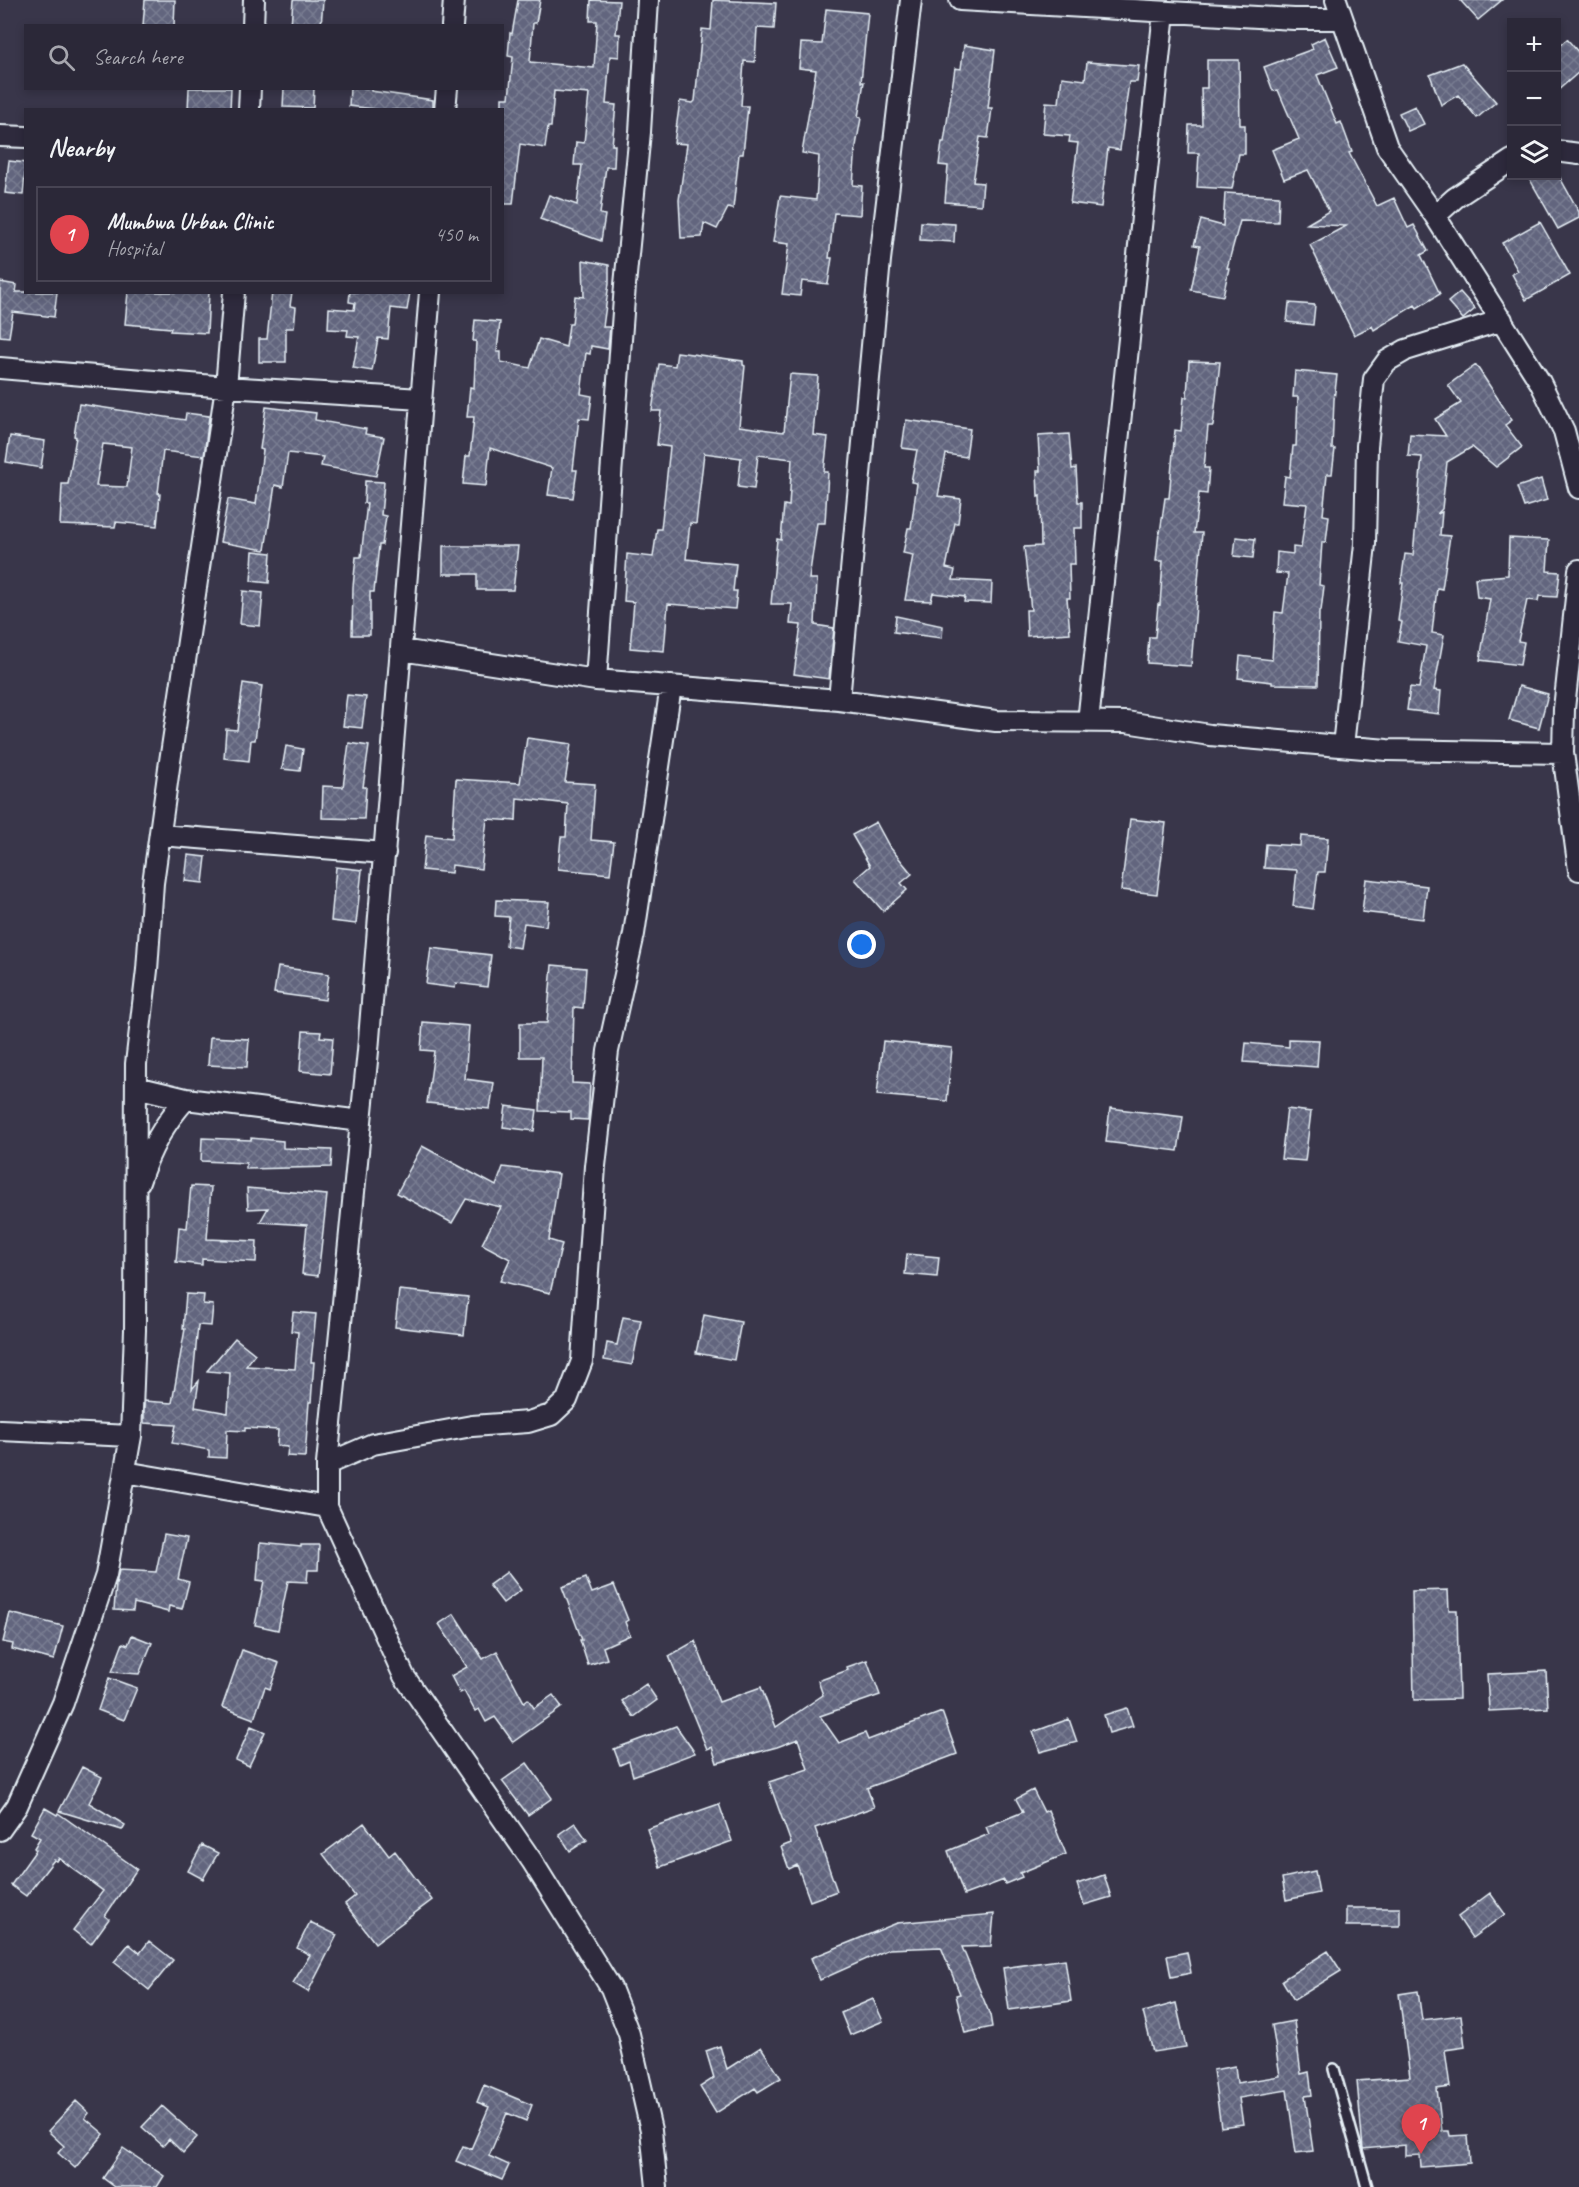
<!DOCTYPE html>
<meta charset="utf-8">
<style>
:root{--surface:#2b2838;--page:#373443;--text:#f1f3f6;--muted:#a6a6ae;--line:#474453;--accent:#8c9099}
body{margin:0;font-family:Caveat,sans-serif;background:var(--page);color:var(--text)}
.controls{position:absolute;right:18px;top:18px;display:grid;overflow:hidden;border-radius:0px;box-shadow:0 3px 9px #0003}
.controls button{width:54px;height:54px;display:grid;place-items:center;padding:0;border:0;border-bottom:2px solid var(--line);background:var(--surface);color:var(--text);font:30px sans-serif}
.you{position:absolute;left:862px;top:945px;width:21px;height:21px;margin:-15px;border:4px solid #fff;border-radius:50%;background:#1a73e8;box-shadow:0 0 0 9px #1a73e833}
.badge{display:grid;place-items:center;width:39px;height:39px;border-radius:50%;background:var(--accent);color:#fff;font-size:20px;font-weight:700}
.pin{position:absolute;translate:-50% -50px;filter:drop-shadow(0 2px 3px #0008)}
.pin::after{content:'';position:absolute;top:32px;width:21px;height:18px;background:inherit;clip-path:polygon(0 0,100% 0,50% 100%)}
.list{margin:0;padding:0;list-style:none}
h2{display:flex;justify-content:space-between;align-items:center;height:78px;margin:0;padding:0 24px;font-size:26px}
h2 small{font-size:20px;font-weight:400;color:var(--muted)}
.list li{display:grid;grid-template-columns:39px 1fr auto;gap:18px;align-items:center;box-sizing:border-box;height:96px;margin:0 12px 12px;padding:0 12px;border:2px solid var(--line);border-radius:0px}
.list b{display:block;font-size:22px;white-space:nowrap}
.list p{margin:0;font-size:20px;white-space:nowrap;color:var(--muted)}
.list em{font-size:20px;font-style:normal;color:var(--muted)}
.icon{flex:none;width:33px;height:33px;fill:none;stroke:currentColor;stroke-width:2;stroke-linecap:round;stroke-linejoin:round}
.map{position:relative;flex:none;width:1579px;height:2187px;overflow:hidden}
.search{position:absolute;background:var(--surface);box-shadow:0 3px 9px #0003;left:24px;top:24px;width:480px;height:66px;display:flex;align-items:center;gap:15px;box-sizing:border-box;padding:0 21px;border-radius:0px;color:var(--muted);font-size:22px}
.panel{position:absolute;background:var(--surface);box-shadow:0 3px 9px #0003;left:24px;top:108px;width:480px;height:186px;border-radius:0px}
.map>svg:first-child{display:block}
.building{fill:url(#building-cross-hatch);stroke:#e8f1f8;stroke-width:1.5;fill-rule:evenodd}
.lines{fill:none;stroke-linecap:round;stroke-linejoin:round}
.lane-casing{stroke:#e8f1f8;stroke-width:14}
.street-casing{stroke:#e8f1f8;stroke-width:24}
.lane{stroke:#2f2a3d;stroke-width:9}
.street{stroke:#2f2a3d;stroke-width:20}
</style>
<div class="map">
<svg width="1579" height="2187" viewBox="0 0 1579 2187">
<defs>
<pattern id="building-cross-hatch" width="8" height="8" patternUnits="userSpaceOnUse" patternTransform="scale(1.5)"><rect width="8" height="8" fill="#62657e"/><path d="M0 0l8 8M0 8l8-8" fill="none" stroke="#787c91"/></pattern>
</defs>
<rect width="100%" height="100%" fill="#39364a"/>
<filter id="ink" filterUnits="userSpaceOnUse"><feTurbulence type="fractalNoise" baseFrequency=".0167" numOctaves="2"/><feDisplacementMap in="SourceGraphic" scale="12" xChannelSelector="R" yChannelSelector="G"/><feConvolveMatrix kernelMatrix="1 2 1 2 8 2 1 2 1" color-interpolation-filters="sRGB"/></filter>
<g filter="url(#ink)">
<path class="building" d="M145,0H175L174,26H143Z
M293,0H323L321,26H291Z
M518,0H540L536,23H533L530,62L594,68L597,21H590L591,0L619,1L616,34H620L619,57L610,56L606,104L616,105L612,145H615L614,167H606L600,214L605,215L601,241L540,219L549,195L577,205L582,165H574L576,142L584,143L589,94L554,91L551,127H548L545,148L520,144L513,204H502V98H509L513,57L508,56L510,33L512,34Z
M713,0L776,3L774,29L757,28L755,62L744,61L741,106H748L743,154H739L733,209L728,208L717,229L704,223L702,237L681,238L679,200L687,144L674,143L680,101L693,103L695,101L702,29L711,30Z
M1460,0H1502L1478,20Z
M826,9L868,13L861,82H864L858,117L861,118L856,146L853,185L862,186L860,215L834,213L829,258H832L828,284L802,281L800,296L782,294L789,244L773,242L780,196L816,200L819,156L802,153L816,70L799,68L801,43L822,44Z
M1325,37L1338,67L1317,75L1337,124L1341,122L1352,152L1349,153L1377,206L1394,198L1408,228L1414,225L1428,251L1421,255L1440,294L1417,308L1415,305L1374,330L1372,326L1354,335L1310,245L1346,226L1307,224L1329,211L1308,170L1284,179L1272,150L1299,139L1278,90L1273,91L1264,67L1313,49L1311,44Z
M1567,39L1579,53V72L1557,91V48Z
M964,45L995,50L988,108H992L988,138L980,137L973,182L983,183L981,205L945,202L948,166L939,165L942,142H944L955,68L961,69Z
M1207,60H1239L1240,125H1245V154H1239L1232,189L1197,187L1199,153H1188L1189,125H1202L1201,88H1207Z
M1087,62L1139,66L1137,82H1129L1120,150L1108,148L1101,207L1070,203L1078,143L1069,142L1070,136L1043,134L1046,102L1059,103L1062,77L1085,80Z
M1462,63L1496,102L1477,118L1458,95L1441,105L1430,75Z
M189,88H231L230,110H188Z
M284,88H314L313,108L283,107Z
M350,88H371V91L433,100V110H383L349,106Z
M1415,106L1424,124L1408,131L1399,113Z
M9,161L26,163L23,195L5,193Z
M1528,176H1559L1579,212V218L1558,229Z
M1225,193L1279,196L1278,222L1240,221L1227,268H1229L1223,296L1191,290L1200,246L1194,245L1201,220L1223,226Z
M921,222L955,224L954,242L920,240Z
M1540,222L1570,275L1526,300L1512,274L1518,271L1502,243Z
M583,260L609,265V283L603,327H610L608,349L591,346L590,354L586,353L581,394L592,396L589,419L579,418L573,470H577L573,498L548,495L552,468L490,448L486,486L463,484L466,456H470L474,417H467L470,387L474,388L476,341H473L475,320L500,322L497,352H501V362L530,368L539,339L566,347L569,324H572L575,296L584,297Z
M0,282L17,285L16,292H57L54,317L13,312L9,337L0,336Z
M128,292H209L207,333L170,331L171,328L125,324Z
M272,292H292L290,306L296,307L294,328H286V362H259V339H267Z
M350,292H410L407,310L391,308L388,339L378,338L372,371L353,368L359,337L347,336L348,330L328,329L329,308L354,310L355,303L349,302Z
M1460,292L1475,309L1463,319L1448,302Z
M1289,303L1315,305L1313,325L1287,322Z
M677,352L743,361V365L745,366L739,426L784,432L790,374L818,376L813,435L828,437L824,472H828L825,523H817L809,579H817L815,625L834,628L829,679L794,674L801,625L790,624L792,604H771L777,539L781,540L784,505L789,506L792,459L758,455L754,489L738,487L741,458L704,453L696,524L690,523L686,559L736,564L733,591H737L735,609L668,604L664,651L630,648L634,602L624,601L627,554L653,557L657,529H661L670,447L657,445L661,411H652L659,364L675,366Z
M1189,361L1220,362L1213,426H1208L1204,468H1209L1207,494L1199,493L1194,533H1202L1191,666L1147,663L1149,637H1155L1158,604L1160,605L1163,561H1156L1159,532L1160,533L1165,498H1169L1175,430L1181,431L1184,397H1187Z
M1476,365L1512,420L1505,425L1522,447L1496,467L1472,447L1447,462L1442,509L1437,514L1442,512L1440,535L1450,536L1442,589L1437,588L1432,633L1444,635L1434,690L1441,691L1439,714L1407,710L1410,687L1419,688L1426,646L1398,641L1402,622L1398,621L1403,583H1401L1405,554L1413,555L1422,457L1408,456L1410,434L1446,436L1435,419L1461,403L1448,385Z
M1295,371L1337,375L1334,400L1332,449H1335L1332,474H1327L1323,515L1329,516L1326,542H1322L1319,585L1324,586L1321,611H1319L1318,685L1272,684V682L1238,678L1240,656L1272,660L1275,612L1283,613L1288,574L1276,573L1277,552L1293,554V547L1301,548L1307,504L1282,502L1285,476L1290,477L1293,446H1296L1298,397H1293Z
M79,404L185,420L186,413L209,416L204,456L163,451L158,493L160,494L157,526L116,522L115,527L60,525L62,484H68L76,437L74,436ZM103,444L132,447L127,487L96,486Z
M266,407L316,413L315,420L366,429L365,434L384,437L376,476L321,466L323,457L288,453L283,487L275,485L265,550L220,542L228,499L256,504L263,450L260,449Z
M906,420L970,429L966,457L946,454L938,496L961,499L958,523H955L946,568L955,570L953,580L992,582L991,603L964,602L965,597L933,593L931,601L905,600L913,555L903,553L908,528H911L917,483L911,482L917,450L902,448Z
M1069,434L1072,469L1076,468L1078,502H1082V528H1074L1075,564H1069L1070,598H1067L1070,633L1027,636L1026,610H1031L1024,547L1041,546L1040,496L1038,497L1037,471H1040L1038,436Z
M10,436L45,441L41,468L6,462Z
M1541,479L1547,500L1524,507L1517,487Z
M365,481L384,482L381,515L386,516L382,545H379L374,592H370V635H352L353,587L356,557H361L367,503H364Z
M1236,537L1255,539L1253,558L1234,556Z
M1509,538L1549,540L1547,571L1560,572L1557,597L1539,596L1538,601L1527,600L1518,641L1524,642L1520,665L1480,660L1490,599L1477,597L1475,578L1508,575Z
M443,546H518L513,590H477V574H443Z
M253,551L271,553L269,583L251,581Z
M243,591L263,593L260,626L240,624Z
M896,616L943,626L942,638L894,632Z
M243,683L262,686L255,740H251L249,761L224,758L226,729L237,730Z
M1519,686L1548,694L1539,728L1509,720Z
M347,695L366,697L362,728L343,726Z
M527,738L571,744L565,782L595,784L591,840L614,842L610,874L558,869L561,837H566L568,804L517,798L516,821L487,819L481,869L452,865L451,873L422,870L426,835L452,838L456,779L520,783Z
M349,743L369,746L363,787H366L364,819L322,818L323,786L343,787Z
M286,746L303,749L300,771L282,769Z
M1130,819L1166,823L1157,894L1121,890Z
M876,822L889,846L912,874L901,883L907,890L883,911L855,879L870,866L852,835Z
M1301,836L1328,838L1325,872H1318L1313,909L1293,906L1297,870L1264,868L1266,844L1300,846Z
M188,855L206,857L203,883L185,881Z
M336,867L362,870L356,924L331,921Z
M1366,879L1427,886L1423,919L1362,912Z
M496,900L549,902L546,926L524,923L520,948L506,946L509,917L495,916Z
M431,948L491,955L487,987L456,983L455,988L426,984Z
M552,965L586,968L583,1008L574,1007L572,1083L590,1084L588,1120L571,1119V1112L540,1111L542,1057H520V1023H547Z
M278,967L329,974L325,1000L274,993Z
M423,1022L469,1026L465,1079L494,1083L490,1109L427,1103L434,1051L421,1050Z
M303,1031L321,1032L320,1037L333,1038L330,1074L300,1071Z
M210,1037L249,1039L247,1067L208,1065Z
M1289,1039L1319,1040L1317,1067L1244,1062L1246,1043L1289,1047Z
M883,1041L952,1048L947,1101L877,1095Z
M506,1106L537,1110L534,1131L503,1127Z
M1110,1108L1183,1117L1178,1151L1106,1142Z
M1287,1109L1311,1112L1305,1161L1281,1159Z
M202,1138L251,1140V1138L283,1141V1148L332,1150L331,1167L246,1169V1163L201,1161Z
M422,1146L496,1186L503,1167L559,1174L549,1240L562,1244L550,1293L500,1281L510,1259L482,1244L501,1207L466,1199L452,1223L397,1193Z
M191,1186L211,1187L207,1239L257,1241L256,1262L202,1259V1265L176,1262L179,1227L187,1228Z
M247,1188L327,1195L318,1276L302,1274L307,1225L260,1222L268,1208L248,1209Z
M907,1254L939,1257L937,1277L905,1274Z
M399,1290L468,1297L464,1335L395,1327Z
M186,1294L204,1295L203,1304L213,1305L211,1326L198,1325L192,1389L199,1381L195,1407L228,1413L230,1373L207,1371L235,1338L255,1354L246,1366L295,1369L298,1332L291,1331L293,1312L316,1314L311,1362H314L311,1402H309L305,1457L287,1456L288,1447L277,1446L278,1430L245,1428V1431L227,1430L226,1458L209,1457V1450L172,1443L176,1425L144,1423V1401L172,1403L185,1329H183Z
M704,1315L741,1322L734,1360L696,1353Z
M623,1317L641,1320L632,1365L604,1360L607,1343L617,1345Z
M164,1534L187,1538L178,1579L189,1582L182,1609L169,1606L168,1612L134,1603L133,1611L114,1610L116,1584L119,1570L156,1572Z
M260,1543L301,1547V1545H319L318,1570H308L307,1582L288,1581L278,1630L255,1625L264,1581L257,1580Z
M507,1572L521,1590L503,1603L489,1585Z
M586,1578L592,1593L614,1585L628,1620L625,1622L630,1635L603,1647L607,1659L588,1665L580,1640H582L562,1587Z
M1448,1590L1449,1610H1457L1459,1699L1414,1700L1412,1591Z
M10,1613L63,1626L54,1660L12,1649L13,1644L3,1642Z
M454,1614L483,1659L497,1651L524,1702L528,1699L534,1708L553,1695L562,1707L513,1742L495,1717L486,1722L479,1709L475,1711L464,1691L460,1693L451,1676L467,1667L439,1624Z
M132,1635L152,1643L139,1674L112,1672L123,1643L128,1645Z
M695,1641L719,1702L761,1687L776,1727L823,1695L818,1681L848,1670L847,1667L867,1660L880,1695L820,1716L839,1743L865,1733L868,1740L942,1712L957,1754L867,1788L874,1807L815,1828L837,1891L810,1901L797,1865L789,1869L781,1847L791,1843L769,1782L808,1769L798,1739L777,1747L717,1763L712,1747L707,1749L669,1656Z
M242,1650L279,1663L270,1689L265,1687L254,1719L222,1707Z
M1546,1671L1548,1708L1489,1711L1487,1674Z
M109,1678L137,1688L124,1720L98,1710Z
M646,1684L657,1700L634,1717L622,1701Z
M1127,1708L1133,1726L1109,1733L1104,1715Z
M1069,1719L1077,1742L1040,1752L1033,1732Z
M251,1726L265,1732L249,1766L236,1760Z
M676,1726L695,1753L633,1776L629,1761L620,1765L614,1749Z
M527,1763L552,1798L528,1815L502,1781Z
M82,1767L102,1777L89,1803L125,1825L122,1830L59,1811Z
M1033,1790L1044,1812L1048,1810L1066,1854L1020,1873L1022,1877L1005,1884L1004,1880L964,1895L948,1851L989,1834L986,1827L1023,1812L1016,1799Z
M719,1804L732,1841L660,1867L647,1829Z
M45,1808L57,1815L58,1813L137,1869L105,1916L109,1919L91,1944L73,1930L103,1891L59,1858L57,1861L54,1860L26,1896L11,1885L36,1850L34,1848L40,1838L31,1833Z
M364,1823L389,1856L395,1851L432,1900L375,1943L345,1904L355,1896L323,1854Z
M575,1823L587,1840L570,1851L559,1834Z
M202,1845L218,1853L203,1879L188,1871Z
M1315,1871L1319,1893L1286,1900L1282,1878Z
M1104,1875L1111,1897L1084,1905L1077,1884Z
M1490,1893L1505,1914L1472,1938L1458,1917Z
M1346,1908H1400V1926H1346Z
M994,1914L991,1946L962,1947L990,2015L992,2027L965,2033L956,1995L960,1994L941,1947L889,1949L820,1980L811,1958L897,1923Z
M310,1922L337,1935L308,1992L293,1983L310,1955L297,1948Z
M149,1941L173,1960L149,1990L114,1962L129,1944L140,1953Z
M1328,1951L1341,1971L1294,2000L1282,1980Z
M1187,1952L1191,1973L1171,1977L1167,1956Z
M1065,1959L1071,2001L1009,2010L1003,1968Z
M1418,1991L1422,2020L1461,2015L1465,2047L1445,2050L1450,2087L1437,2089L1442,2131H1449L1450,2136L1468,2135L1470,2163L1421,2167L1420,2155L1405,2156V2145L1363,2149L1357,2081L1410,2077L1399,1994Z
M873,1999L883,2021L850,2035L841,2013Z
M1176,2003L1186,2047L1153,2052L1143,2012Z
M1294,2021L1301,2074L1309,2072L1312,2095L1305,2096L1313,2151L1296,2153L1287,2090L1239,2098L1243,2124L1221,2127L1213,2070L1235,2066L1237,2083L1280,2076L1272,2025Z
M720,2046L727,2069L761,2047L781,2078L758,2092L755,2088L716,2113L700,2087L714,2078L706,2051Z
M484,2085L532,2105L526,2121L507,2113L489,2156L509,2165L502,2180L456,2161L463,2146L471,2149L489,2107L477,2102Z
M76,2101L89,2113L85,2118L104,2134L75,2168L58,2153L64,2146L48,2131Z
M162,2106L197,2137L183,2153L169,2139L163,2146L142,2127Z
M123,2148L164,2176L157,2187H115L103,2178Z"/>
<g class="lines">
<g class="lane-casing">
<path id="lane" d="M1334,2069L1367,2187"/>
</g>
<g class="street-casing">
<path id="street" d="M960,0L1294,19H1342
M1336,0L1387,147L1435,216L1540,382L1564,431L1579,488
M253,26L254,0
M452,26L454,0
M249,110L250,88
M445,110L447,88
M0,136L26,137
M1556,151L1579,154
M1435,216L1455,198L1512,160
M430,292L368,1051L327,1464V1507L404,1676L532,1861L611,1988L629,2034L651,2130L657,2187
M0,368L226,387L421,399
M1579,570L1564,709L1563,753L1579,870
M401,650L596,680L839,700L996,721L1126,722L1210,735L1387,750L1563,753
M596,680L625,285L640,132L648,0
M839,700L880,260L911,0
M1088,722L1164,12
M1343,746L1365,544L1367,446L1374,379L1387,361L1406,350L1502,320
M160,835L385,853
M136,1087L186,1099L361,1121
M139,1182C149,1151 164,1123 186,1099
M0,1430L131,1436
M327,1464L373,1444L472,1426L528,1422L551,1415L567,1400L582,1361L595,1166L608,1051L634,934L671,686
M125,1472L327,1507
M0,1830L17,1806L63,1703L106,1575L131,1436L135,1330L136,1064L147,970L153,883L169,768L226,387L234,292"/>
</g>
<use href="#lane" class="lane"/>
<use href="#street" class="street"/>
</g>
</g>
</svg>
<div class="controls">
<button>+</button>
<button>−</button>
<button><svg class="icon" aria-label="layers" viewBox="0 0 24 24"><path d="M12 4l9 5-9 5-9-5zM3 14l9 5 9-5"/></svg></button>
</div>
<div class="you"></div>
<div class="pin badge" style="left:1421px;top:2154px;background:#e0444e">1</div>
<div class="search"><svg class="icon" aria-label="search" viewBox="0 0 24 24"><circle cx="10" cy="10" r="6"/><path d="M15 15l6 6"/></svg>Search here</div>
<section class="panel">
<h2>Nearby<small></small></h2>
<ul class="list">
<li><span class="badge" style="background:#e0444e">1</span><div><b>Mumbwa Urban Clinic</b><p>Hospital</p></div><em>450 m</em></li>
</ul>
</section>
</div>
